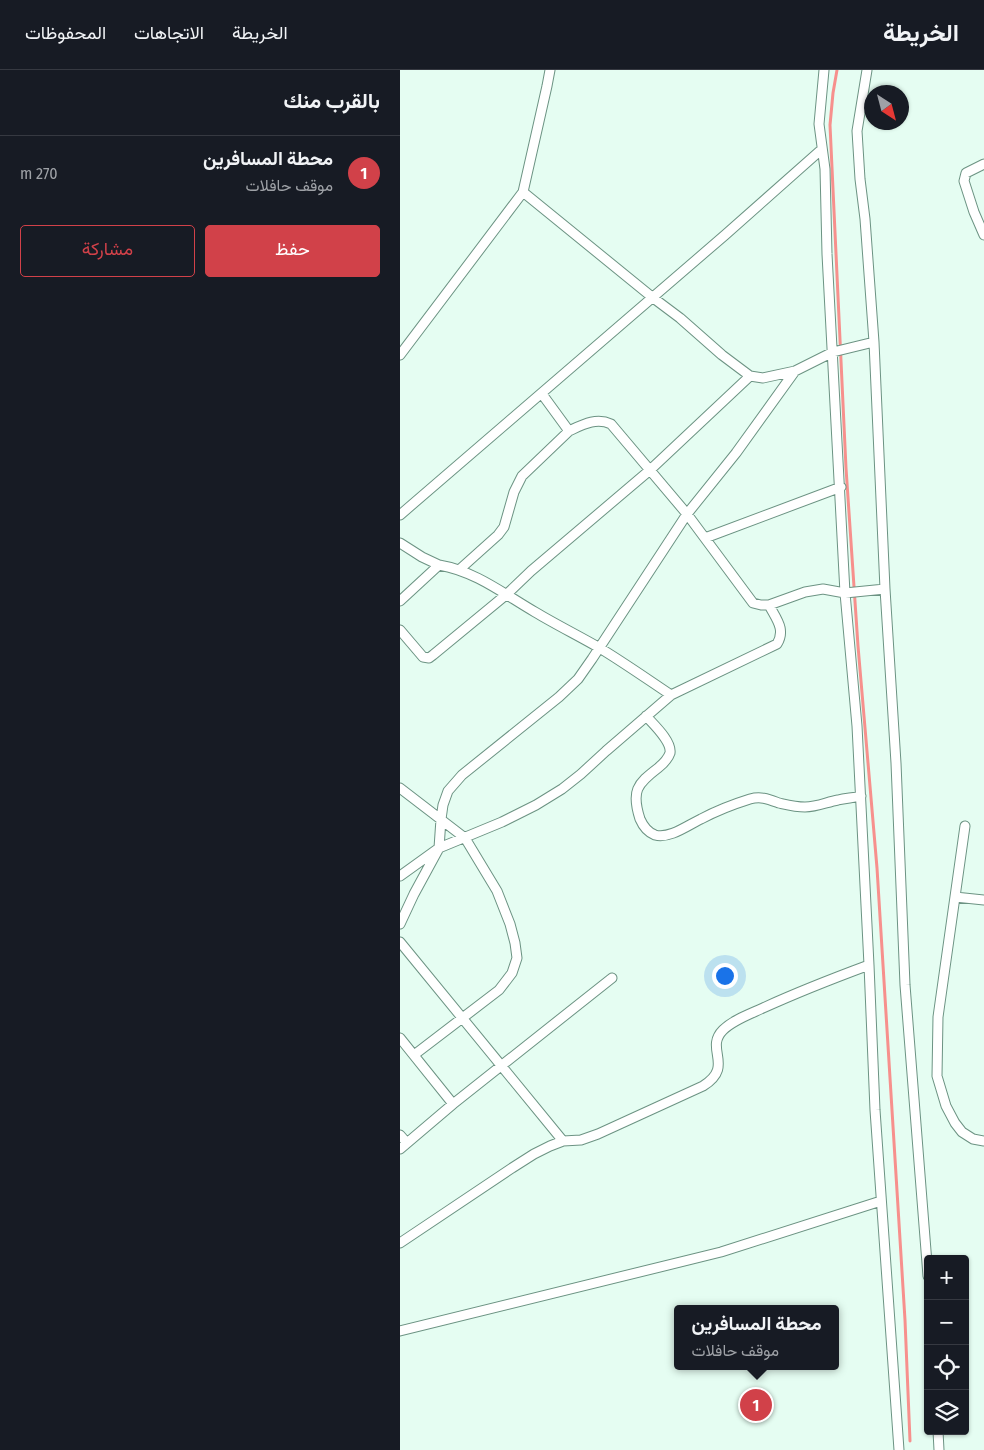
<!DOCTYPE html>
<html lang="ar">
<meta charset="utf-8">
<style>
:root{--surface:#171b24;--page:#242831;--text:#f1f3f6;--muted:#9ea1a6;--line:#363941;--accent:#d14149}
body{margin:0;font-family:"Fira Sans Condensed",Vazirmatn,sans-serif;background:var(--page);color:var(--text);direction:rtl}
.controls{position:absolute;right:15px;bottom:15px;display:grid;overflow:hidden;border-radius:5px;box-shadow:0 1px 4px #0004}
.controls button{width:45px;height:45px;display:grid;place-items:center;padding:0;border:0;border-bottom:1px solid var(--line);background:var(--surface);color:var(--text);font:25px sans-serif}
.compass{position:absolute;left:464px;top:15px;width:45px;height:45px;border-radius:50%;background:var(--surface);box-shadow:0 1px 4px #0004;rotate:144deg}
.you{position:absolute;left:324px;top:905px;width:18px;height:18px;margin:-12px;border:4px solid #fff;border-radius:50%;background:#1a73e8;box-shadow:0 0 0 8px #1a73e833}
.badge{display:grid;place-items:center;width:32px;height:32px;border-radius:50%;background:var(--accent);color:#fff;font-size:16px;font-weight:700}
.pin{position:absolute;translate:-50% -50%;border:2px solid #fff;box-shadow:0 1px 5px #0006}
.popup{position:absolute;left:274px;top:1235px;width:165px;height:65px;box-sizing:border-box;display:grid;place-content:center;border-radius:5px;background:var(--surface);filter:drop-shadow(0 1px 4px #0005);font-size:16px;white-space:nowrap;color:var(--muted)}
.popup b{font-size:19px;color:var(--text)}
.popup::after{content:'';position:absolute;left:50%;top:100%;margin-left:-10px;border:10px solid transparent;border-top-color:var(--surface)}
.list{margin:0;padding:0;list-style:none}
h2{display:flex;justify-content:space-between;align-items:center;height:65px;margin:0;padding:0 20px;font-size:21px}
h2 small{font-size:16px;font-weight:400;color:var(--muted)}
.list li{display:grid;grid-template-columns:32px 1fr auto;gap:15px;align-items:center;box-sizing:border-box;height:75px;padding:0 20px;border-top:1px solid var(--line)}
.list b{display:block;font-size:19px;white-space:nowrap}
.list p{margin:0;font-size:16px;white-space:nowrap;color:var(--muted)}
.list em{font-size:16px;font-style:normal;color:var(--muted)}
.actions{display:flex;gap:10px;padding:15px 20px}
.actions a{flex:1;padding:11px 0;border:1px solid var(--accent);border-radius:5px;text-align:center;font-size:18px;color:var(--accent)}
.actions .main{background:var(--accent);color:#fff}
.icon{flex:none;width:28px;height:28px;fill:none;stroke:currentColor;stroke-width:2;stroke-linecap:round;stroke-linejoin:round}
.map{position:relative;flex:none;width:584px;height:1380px;overflow:hidden;direction:ltr}
header{display:flex;align-items:center;gap:30px;box-sizing:border-box;height:70px;padding:0 25px;background:var(--surface);border-bottom:1px solid var(--line)}
header strong{font-size:24px}
nav{display:flex;gap:28px;margin-inline-start:auto;font-size:18px}
main{display:flex}
aside{flex:1;background:var(--surface)}
.map>svg:first-child{display:block}
.lines{fill:none;stroke-linecap:round;stroke-linejoin:round}
.stream{stroke:#f7908d;stroke-width:3}
.minor-casing{stroke:#6c9383;stroke-width:11}
.minor{stroke:#fff;stroke-width:9}
</style>
<header>
<strong>الخريطة</strong>
<nav><a>الخريطة</a><a>الاتجاهات</a><a>المحفوظات</a></nav>
</header>
<main>
<div class="map">
<svg width="584" height="1380" viewBox="0 0 584 1380">
<rect width="100%" height="100%" fill="#e5fdf2"/>
<g class="lines">
<path class="stream" d="M437,0L433,23L430,55L446,398L458,576L477,798L505,1250L510,1371"/>
<g class="minor-casing">
<path id="minor" d="M424,0L419,54L425,99L427,184L445,523L457,656L469,895L475,1040L499,1380
M467,0L457,61L460,109L465,149L474,272L485,519L496,693L505,915L528,1206
M584,94L566,103L564,111L574,142L584,165
M123,122L252,227L280,248L322,285L350,306L363,308L395,301L433,282L474,272
M0,285L123,122L147,16L150,0
M142,324L169,361C182,355 196,347 211,354L287,444L353,533L361,535H369L405,522L423,519L445,523L485,519
M0,445L325,165L422,79
M305,468L441,417
M0,473L22,487L39,495L0,531
M39,495C75,501 104,524 135,542C155,554 177,565 198,577C223,592 247,609 271,625
M59,500L98,465L104,457L114,422L122,406L169,361
M0,560L23,587L29,588L33,585L107,524L131,501L250,400L350,306
M246,646C253,654 272,671 270,683C268,689 263,694 258,698C237,714 231,721 240,749C243,756 247,762 255,765C270,769 288,755 301,749C316,741 334,734 350,729C361,726 368,729 379,733C388,735 396,737 405,737C417,737 427,732 438,730C446,728 453,728 461,726
M0,718L65,768L97,821L110,854L115,873L117,888L112,903L99,920L14,985
M565,756L538,947L537,1006L546,1036L555,1053L562,1062L573,1069L584,1071
M0,806L39,778L102,752L136,735L162,719L181,704L206,681L271,625L377,574C386,559 376,549 369,535
M555,827L584,830
M0,854L14,824L39,778L41,749L43,735L48,721L62,705L159,627L178,609L192,589L287,444L336,383L395,301
M0,872L163,1071
M0,968L53,1034
M0,1065L7,1073
M0,1079L53,1034L212,908
M0,1173L112,1098L134,1084L150,1076L163,1071L181,1070L198,1064L303,1016C335,996 304,979 323,960C333,950 350,944 363,938C398,922 434,908 469,895
M0,1261L321,1182L481,1131
M538,1361L539,1380"/>
</g>
<use href="#minor" class="minor"/>
</g>
</svg>
<div class="controls">
<button>+</button>
<button>−</button>
<button><svg class="icon" aria-label="locate" viewBox="0 0 24 24"><circle cx="12" cy="12" r="6"/><path d="M12 2v4M12 18v4M2 12h4M18 12h4"/></svg></button>
<button><svg class="icon" aria-label="layers" viewBox="0 0 24 24"><path d="M12 4l9 5-9 5-9-5zM3 14l9 5 9-5"/></svg></button>
</div>
<svg class="compass" viewBox="-18 -18 36 36"><path d="M0-13l5 13h-10z" fill="#e53935"/><path d="M0 13l5-13h-10z" fill="#9ea1a6"/></svg>
<div class="you"></div>
<div class="pin badge" style="left:356px;top:1335px">1</div>
<div class="popup"><b>محطة المسافرين</b>موقف حافلات</div>
</div>
<aside>
<h2>بالقرب منك<small></small></h2>
<ul class="list">
<li><span class="badge">1</span><div><b>محطة المسافرين</b><p>موقف حافلات</p></div><em>270 m</em></li>
</ul>
<div class="actions"><a class="main">حفظ</a><a>مشاركة</a></div>
</aside>
</main>
